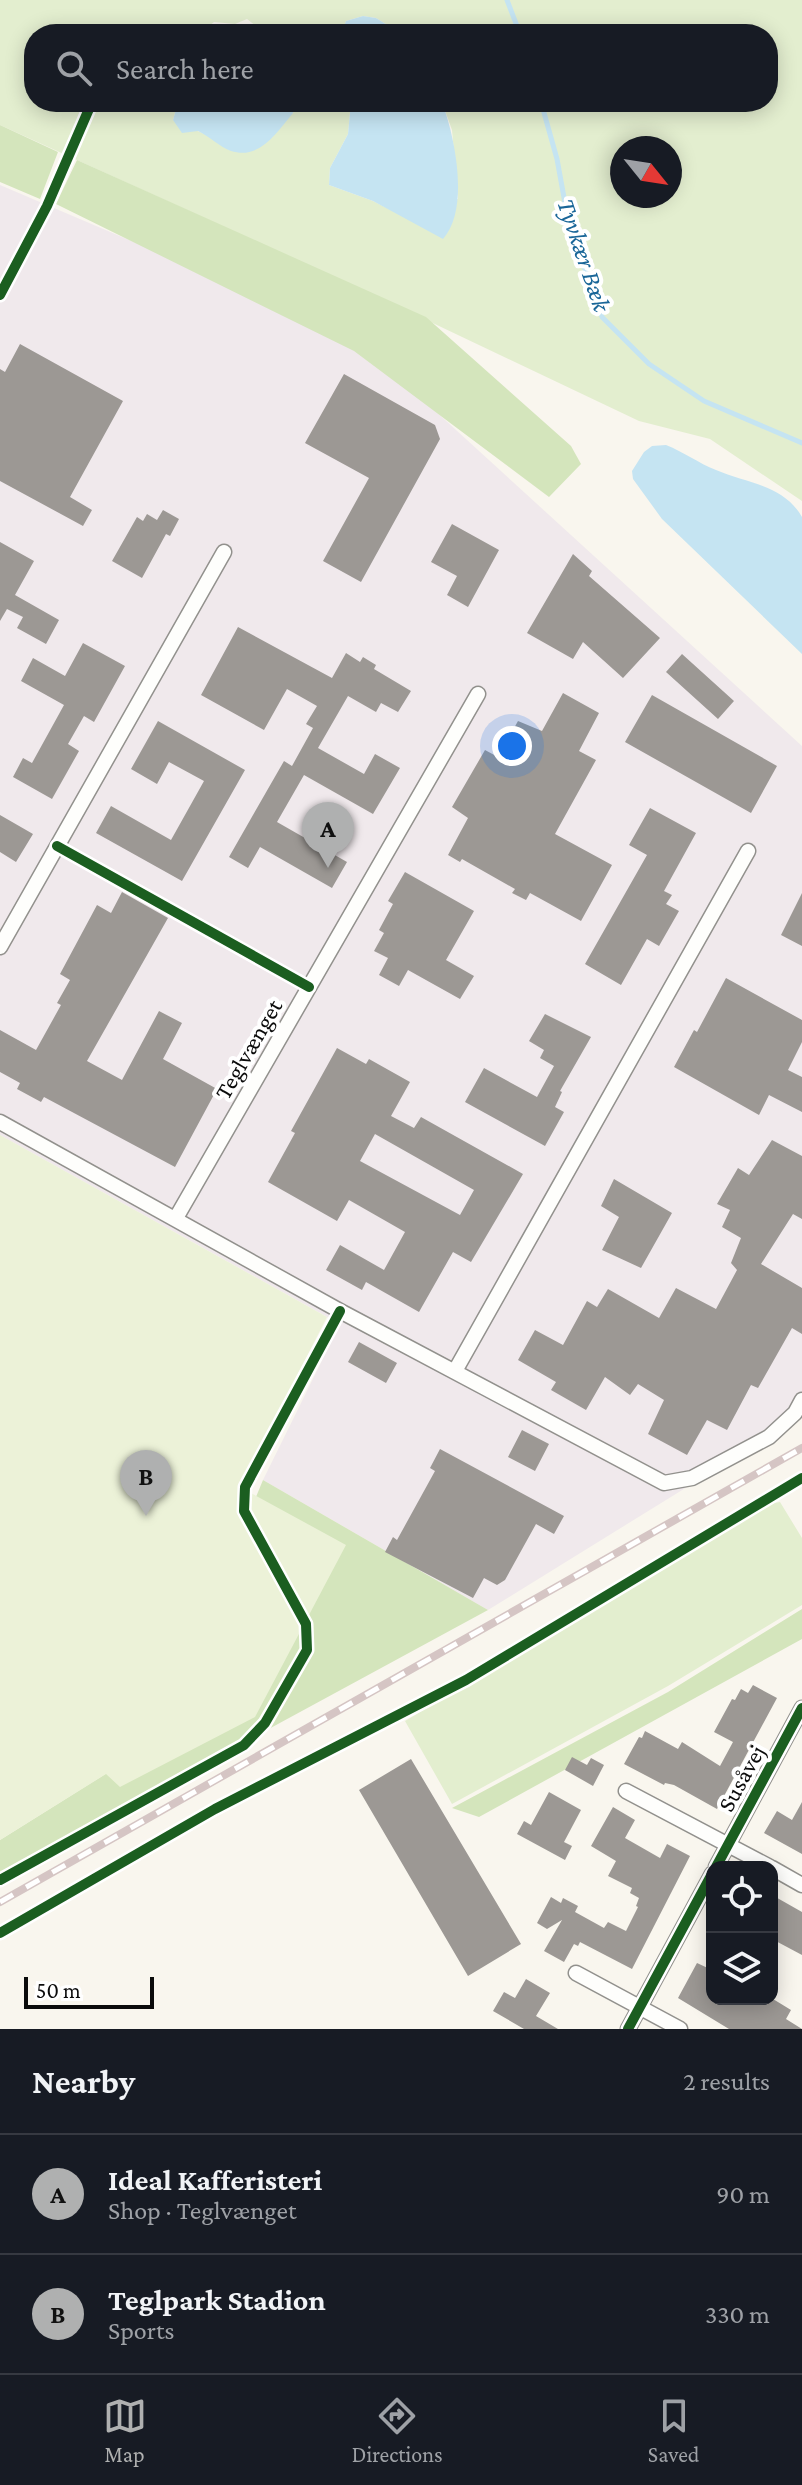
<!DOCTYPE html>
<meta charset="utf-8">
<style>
:root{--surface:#171b24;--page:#20242c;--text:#f1f3f6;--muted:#9ea1a6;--line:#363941;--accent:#afb0b0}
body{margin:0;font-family:"Crimson Pro",serif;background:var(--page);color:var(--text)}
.controls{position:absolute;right:24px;bottom:24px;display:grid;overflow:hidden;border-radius:16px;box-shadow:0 4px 20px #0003}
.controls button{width:72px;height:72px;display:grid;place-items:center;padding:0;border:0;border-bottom:2px solid var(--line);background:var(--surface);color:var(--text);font:40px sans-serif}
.compass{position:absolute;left:610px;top:136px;width:72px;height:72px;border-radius:50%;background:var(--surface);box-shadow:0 4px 20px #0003;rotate:120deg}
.scale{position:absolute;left:24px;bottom:20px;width:130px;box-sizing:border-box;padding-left:8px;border:4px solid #0b0b0b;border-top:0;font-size:22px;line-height:28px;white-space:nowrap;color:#0b0b0b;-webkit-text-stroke:6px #fff;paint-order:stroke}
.you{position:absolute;left:512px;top:746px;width:28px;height:28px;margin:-20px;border:6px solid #fff;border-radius:50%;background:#1a73e8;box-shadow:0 0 0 12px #1a73e833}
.badge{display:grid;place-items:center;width:52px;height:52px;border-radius:50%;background:var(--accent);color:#111;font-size:26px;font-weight:700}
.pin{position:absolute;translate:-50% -66px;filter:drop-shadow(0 2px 4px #0008)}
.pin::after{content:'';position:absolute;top:42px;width:28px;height:24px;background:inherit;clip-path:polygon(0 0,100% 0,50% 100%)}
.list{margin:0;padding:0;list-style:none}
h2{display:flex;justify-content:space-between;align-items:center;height:104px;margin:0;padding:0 32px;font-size:34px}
h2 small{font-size:26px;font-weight:400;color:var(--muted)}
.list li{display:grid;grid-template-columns:52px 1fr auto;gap:24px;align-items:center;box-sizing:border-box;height:120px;padding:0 32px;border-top:2px solid var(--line)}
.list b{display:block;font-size:30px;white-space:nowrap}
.list p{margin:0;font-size:26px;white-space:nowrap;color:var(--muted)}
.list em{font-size:26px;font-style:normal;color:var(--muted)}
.icon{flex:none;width:44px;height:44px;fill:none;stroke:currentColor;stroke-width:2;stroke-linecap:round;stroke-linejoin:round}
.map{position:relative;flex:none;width:802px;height:2029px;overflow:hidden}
.search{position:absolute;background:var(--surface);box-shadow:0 4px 20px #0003;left:24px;right:24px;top:24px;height:88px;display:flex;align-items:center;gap:20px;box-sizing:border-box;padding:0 28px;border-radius:32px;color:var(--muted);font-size:30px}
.sheet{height:344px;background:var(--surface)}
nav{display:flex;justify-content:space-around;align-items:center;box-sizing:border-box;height:112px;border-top:2px solid var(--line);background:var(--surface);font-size:22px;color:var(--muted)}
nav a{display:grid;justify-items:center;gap:4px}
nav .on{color:var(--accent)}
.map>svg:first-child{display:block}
.industrial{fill:#f0e9ec}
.green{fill:#e3eecf;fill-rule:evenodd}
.forest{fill:#d4e5bc}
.pitch{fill:#ecf2d8}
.water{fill:#c5e4f2}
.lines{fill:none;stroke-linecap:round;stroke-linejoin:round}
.stream{stroke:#c5e4f2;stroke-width:5}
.building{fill:#9c9894;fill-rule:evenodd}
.minor-casing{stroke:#92918d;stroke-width:17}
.minor{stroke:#fefefc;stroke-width:14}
.rail-casing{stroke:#d5c5c4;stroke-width:8}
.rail{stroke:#fff;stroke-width:5;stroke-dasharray:15;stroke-linecap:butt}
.cycleway-casing{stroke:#fff;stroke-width:15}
.cycleway{stroke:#1b5e20;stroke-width:10}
.labels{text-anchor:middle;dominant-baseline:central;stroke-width:8;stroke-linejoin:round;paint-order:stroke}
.street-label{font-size:24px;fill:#0b0b0b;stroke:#fff}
.water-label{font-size:26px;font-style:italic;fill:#196698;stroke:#fff}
</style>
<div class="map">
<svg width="802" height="2029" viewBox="0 0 802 2029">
<rect width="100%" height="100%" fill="#f9f6ee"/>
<path class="industrial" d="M0,185L352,335L802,746V1416L488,1610L263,1480L340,1324L0,1135Z"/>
<path class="green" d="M0,0H802V501L710,439L639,421L378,297L0,125ZM363,16L376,18L402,34H768V102H442L452,130L458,199L407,218L373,201L329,185L330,168L348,134L351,102H292L293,113L229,150L211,137L173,120L178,102H34V34H199L214,22L235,24L247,19L266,34H341L346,21ZM622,148H670V196H622Z
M780,1502L802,1538V1605L668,1686L452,1804L405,1721L774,1503Z"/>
<path class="forest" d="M0,125L58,152L40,199L0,182Z
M77,160L426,317L571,446L581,464L549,497L354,351L56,204Z
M263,1480L488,1610L0,1875V1840L107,1773L251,1509Z
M802,1609V1639L479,1817L452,1808L668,1692Z"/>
<path class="pitch" d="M0,1135L327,1317L240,1487L346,1545L255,1717L120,1787L106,1774L0,1840Z"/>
<path class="water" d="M363,16L376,18L402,34H341L346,21Z
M178,102H292L293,113C276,133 260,160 231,151C220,147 209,136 198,131L182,133L173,120Z
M351,102H442C455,137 470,209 443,239L373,201L329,185L330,168L348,134Z
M666,445C684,452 698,463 716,470C746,483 784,485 802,517V654L662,519L633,479L632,471L644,452L652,446Z"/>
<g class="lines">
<path class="stream" d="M507,0L520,34
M541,102L557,159L569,225L602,317L649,364L704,401L802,443"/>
</g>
<path class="building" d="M20,344L123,401L70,497L92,510L83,526L0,481V369L5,372Z
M344,374L435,425L440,439L361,582L323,561L369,478L305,443Z
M163,510L179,519L170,536L166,534L142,578L112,561L137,517L143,521L147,514L157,520Z
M452,524L499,550L468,607L447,595L457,576L431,562Z
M0,542L34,561L15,595L59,620L46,644L17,628L23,617L7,609L0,621Z
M573,554L592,571L589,576L660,638L623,678L583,642L573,659L527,633Z
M238,627L332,678L346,653L360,662L363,657L376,665L374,669L411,691L398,712L381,703L376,712L348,696L318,748L364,774L375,754L400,768L373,814L304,775L277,822L347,862L332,888L260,847L248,868L229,857L284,761L292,766L313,728L306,724L317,706L287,689L264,730L201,695Z
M83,643L125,666L94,722L84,716L68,744L79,751L52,799L13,777L23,758L32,763L64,705L21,681L33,658L65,676Z
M682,654L734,701L718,719L666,672Z
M563,693L599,713L579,751L596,760L555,834L612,865L581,921L530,893L526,900L512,893L515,889L462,859L460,862L448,855L468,818L452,807L485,750L498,757L518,721L542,731Z
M652,695L777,766L751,813L625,742Z
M158,721L245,770L182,881L96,833L111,806L171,840L204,781L169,762L157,784L131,769Z
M650,808L696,833L664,891L672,895L666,904L679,911L659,946L647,939L621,985L585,964L647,855L629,845Z
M0,815L33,834L16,862L0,852Z
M405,872L474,911L446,960L474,976L460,999L408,970L399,986L379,975L388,958L374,951L384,933L379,930L393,904L388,901Z
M122,892L168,918L87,1061L122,1080L159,1011L182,1023L163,1059L217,1089L175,1167L44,1097L41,1102L17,1089L20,1083L0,1072V1030L36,1050L61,1005L57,1003L70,980L60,974L97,905L111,913Z
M802,893V946L781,935Z
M726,978L802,1020V1042L788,1070L802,1077V1112L769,1095L759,1115L674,1067L694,1030L697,1032Z
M545,1014L591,1037L560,1091L562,1092L555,1107L564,1112L545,1146L465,1102L484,1068L537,1097L554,1066L540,1058L544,1050L529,1041Z
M337,1048L366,1064L369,1059L410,1082L391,1116L414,1128L421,1117L523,1174L471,1262L453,1252L419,1312L366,1282L362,1290L326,1270L340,1245L384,1270L405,1232L349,1200L337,1221L268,1182L295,1133L291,1131ZM375,1134L474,1190L460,1215L360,1161Z
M772,1140L802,1156V1219L793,1214L761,1264L802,1288V1334L792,1328L758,1388L751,1385L727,1430L707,1420L687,1455L648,1434L664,1400L638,1384L630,1395L605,1377L586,1410L551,1390L556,1382L518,1360L535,1330L563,1345L587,1301L597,1307L608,1289L659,1318L676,1288L716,1309L737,1270L731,1263L741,1238L722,1227L730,1210L717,1204L738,1168L749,1175Z
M614,1179L672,1213L641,1268L602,1250L619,1217L601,1206Z
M359,1342L397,1363L386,1383L348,1362Z
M522,1430L549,1444L535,1471L508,1457Z
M440,1449L564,1516L554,1534L536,1524L505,1580L497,1585L484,1578L473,1598L385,1552L393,1537L397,1540L435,1471L430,1468Z
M753,1685L777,1698L717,1809L674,1785L665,1783L664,1785L624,1764L639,1737L642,1738L645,1731L678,1749L682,1742L720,1766L733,1742L714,1732L732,1699L735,1700L741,1689L748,1693Z
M572,1757L587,1765L591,1758L604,1765L593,1786L565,1770Z
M411,1759L521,1944L468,1976L359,1790Z
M549,1792L581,1810L564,1842L572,1846L565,1860L517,1834L524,1821L531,1825Z
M802,1802V1854L764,1833L777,1811L792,1820Z
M613,1807L635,1820L625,1838L660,1858L667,1844L690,1856L632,1969L580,1942L578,1946L574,1944L564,1962L544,1951L562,1920L547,1929L537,1923L551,1897L561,1903L563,1898L578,1906L575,1912L604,1928L608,1922L626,1931L638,1907L636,1906L639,1898L630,1893L632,1888L608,1876L616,1861L591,1846Z
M772,1895L802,1912V1955L772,1939Z
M697,1963L712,1970V1999H773L791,2010L786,2019L802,2029H729L678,1998Z
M526,1979L550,1993L536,2016L558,2029H524L493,2011L504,1992L515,1998Z"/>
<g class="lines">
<g class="minor-casing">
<path id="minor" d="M0,947L224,552
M0,1122L340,1311L664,1483L692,1478L769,1437L795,1413L802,1400
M176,1218L478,694
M455,1371L748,851
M626,1791L770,1867
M716,1867L802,1708
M772,1868L802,1885
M576,1973L680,2029
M628,2029L712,1874"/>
</g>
<use href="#minor" class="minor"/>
<g class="rail-casing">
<path id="rail" d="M0,1902L802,1448"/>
</g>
<use href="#rail" class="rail"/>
<g class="cycleway-casing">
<path id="cycleway" d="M0,295L47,206L92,102
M57,846L309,987
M716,1867L802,1708
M0,1880L244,1745L265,1723L307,1650L306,1624L244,1511L245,1487L340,1311
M0,1933L215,1809L466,1680L802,1478
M628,2029L712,1874"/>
</g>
<use href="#cycleway" class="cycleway"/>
</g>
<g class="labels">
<g class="street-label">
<text transform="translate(248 1049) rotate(-60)">Teglvænget</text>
<text transform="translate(741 1778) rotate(-61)">Susåvej</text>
</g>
<g class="water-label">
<text transform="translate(584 255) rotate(71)">Tyvkær Bæk</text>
</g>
</g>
</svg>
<div class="controls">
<button><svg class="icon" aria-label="locate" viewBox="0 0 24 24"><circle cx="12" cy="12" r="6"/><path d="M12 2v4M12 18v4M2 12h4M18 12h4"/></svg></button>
<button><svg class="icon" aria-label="layers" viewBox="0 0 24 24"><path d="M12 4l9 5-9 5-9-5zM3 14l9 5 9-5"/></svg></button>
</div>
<svg class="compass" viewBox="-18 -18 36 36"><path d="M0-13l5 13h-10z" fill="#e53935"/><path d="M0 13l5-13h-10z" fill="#9ea1a6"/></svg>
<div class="scale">50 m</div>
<div class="you"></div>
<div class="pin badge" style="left:328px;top:868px">A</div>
<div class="pin badge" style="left:146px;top:1516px">B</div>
<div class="search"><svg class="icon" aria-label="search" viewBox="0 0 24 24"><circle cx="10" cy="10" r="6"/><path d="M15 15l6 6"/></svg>Search here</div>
</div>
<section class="sheet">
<h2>Nearby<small>2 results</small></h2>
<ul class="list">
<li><span class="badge">A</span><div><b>Ideal Kafferisteri</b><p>Shop · Teglvænget</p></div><em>90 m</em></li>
<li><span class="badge">B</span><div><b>Teglpark Stadion</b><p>Sports</p></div><em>330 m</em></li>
</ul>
</section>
<nav>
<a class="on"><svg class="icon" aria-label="map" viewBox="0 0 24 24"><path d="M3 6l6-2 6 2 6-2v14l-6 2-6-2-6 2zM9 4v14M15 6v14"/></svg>Map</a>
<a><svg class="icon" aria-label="directions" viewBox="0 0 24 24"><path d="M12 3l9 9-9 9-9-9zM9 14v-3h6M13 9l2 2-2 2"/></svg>Directions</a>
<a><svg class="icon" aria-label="saved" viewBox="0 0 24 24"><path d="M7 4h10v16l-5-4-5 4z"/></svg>Saved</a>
</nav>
